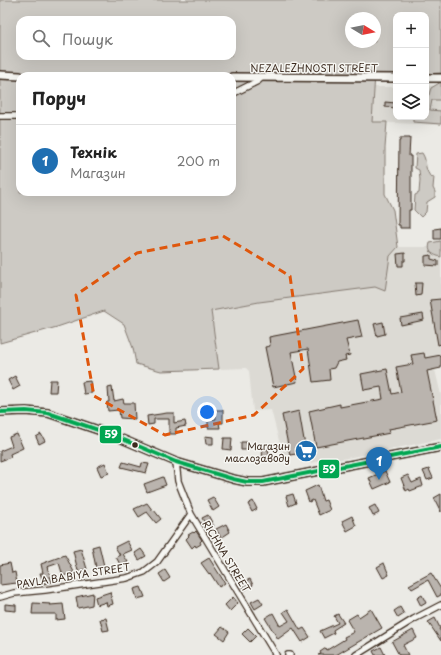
<!DOCTYPE html>
<html lang="uk">
<meta charset="utf-8">
<style>
:root{--surface:#fff;--page:#f2f2f2;--text:#222;--muted:#767676;--line:#e0e0e0;--accent:#1f6fb2}
body{margin:0;font-family:"Playpen Sans",sans-serif;background:var(--page);color:var(--text)}
.controls{position:absolute;right:12px;top:12px;display:grid;overflow:hidden;border-radius:8px;box-shadow:0 4px 16px #0002}
.controls button{width:36px;height:36px;display:grid;place-items:center;padding:0;border:0;border-bottom:1px solid var(--line);background:var(--surface);color:var(--text);font:20px sans-serif}
.compass{position:absolute;left:345px;top:12px;width:36px;height:36px;border-radius:50%;background:var(--surface);box-shadow:0 4px 16px #0002;rotate:100deg}
.you{position:absolute;left:207px;top:412px;width:14px;height:14px;margin:-10px;border:3px solid #fff;border-radius:50%;background:#1a73e8;box-shadow:0 0 0 6px #1a73e833}
.badge{display:grid;place-items:center;width:26px;height:26px;border-radius:50%;background:var(--accent);color:#fff;font-size:13px;font-weight:700}
.pin{position:absolute;translate:-50% -33px;filter:drop-shadow(0 1px 2px #0008)}
.pin::after{content:'';position:absolute;top:21px;width:14px;height:12px;background:inherit;clip-path:polygon(0 0,100% 0,50% 100%)}
.list{margin:0;padding:0;list-style:none}
h2{display:flex;justify-content:space-between;align-items:center;height:52px;margin:0;padding:0 16px;font-size:17px}
h2 small{font-size:13px;font-weight:400;color:var(--muted)}
.list li{display:grid;grid-template-columns:26px 1fr auto;gap:12px;align-items:center;box-sizing:border-box;height:72px;padding:0 16px;border-top:1px solid var(--line)}
.list b{display:block;font-size:15px;white-space:nowrap}
.list p{margin:0;font-size:13px;white-space:nowrap;color:var(--muted)}
.list em{font-size:13px;font-style:normal;color:var(--muted)}
.icon{flex:none;width:22px;height:22px;fill:none;stroke:currentColor;stroke-width:2;stroke-linecap:round;stroke-linejoin:round}
.map{position:relative;flex:none;width:441px;height:655px;overflow:hidden}
.search{position:absolute;background:var(--surface);box-shadow:0 4px 16px #0002;left:16px;top:16px;width:220px;height:44px;display:flex;align-items:center;gap:10px;box-sizing:border-box;padding:0 14px;border-radius:12px;color:var(--muted);font-size:15px}
.panel{position:absolute;background:var(--surface);box-shadow:0 4px 16px #0002;left:16px;top:72px;width:220px;height:124px;border-radius:12px}
.map>svg:first-child{display:block}
.built{fill:#dcdad4}
.green{fill:#cdcac4;stroke:#847a71;fill-rule:evenodd}
.building{fill:#bab4ae;stroke:#3b2a1e}
.lines{fill:none;stroke-linecap:round;stroke-linejoin:round}
.street-casing{stroke:#3b2a1e;stroke-width:8}
.secondary-casing{stroke:#3b2a1e;stroke-width:10}
.street{stroke:#f6f6f2;stroke-width:5.5}
.secondary{stroke:#f6f6f2;stroke-width:7}
.bus-1-casing{stroke:#f6f6f2;stroke-width:7}
.bus-1{stroke:#00a651;stroke-width:4}
.marked{fill:none;stroke:#df570d;stroke-width:3;stroke-dasharray:8 5;stroke-linejoin:round}
.bus-dot{fill:#3b2a1e;stroke:#f6f6f2;stroke-width:1.5}
.labels{text-anchor:middle;dominant-baseline:central;stroke-width:3;stroke-linejoin:round;paint-order:stroke}
.street-label{font-size:10px;fill:#3b2a1e;stroke:#f6f6f2}
.poi-label{font-size:10px;fill:#3b2a1e;stroke:#f6f6f2;text-anchor:end}
.line-badge{stroke:#f6f6f2;stroke-width:1.5}
.badge-label{font-size:11px;text-anchor:middle;font-weight:bold;fill:#fff}
</style>
<div class="map">
<svg width="441" height="655" viewBox="0 0 441 655">
<rect width="100%" height="100%" fill="#ebeae5"/>
<filter id="ink" filterUnits="userSpaceOnUse"><feTurbulence type="fractalNoise" baseFrequency=".025" numOctaves="2"/><feDisplacementMap in="SourceGraphic" scale="8" xChannelSelector="R" yChannelSelector="G"/><feConvolveMatrix kernelMatrix="1 2 1 2 8 2 1 2 1" color-interpolation-filters="sRGB"/></filter>
<g filter="url(#ink)">
<path class="built" d="M426,86H441V125L371,122L374,87H396V117H426Z
M398,247H441V368L435,370L441,395V439L332,461L329,459L310,463L308,452L283,456L271,410L253,411L249,371L246,368L219,369L211,311L259,302L390,256Z"/>
<path class="green" d="M0,0H441V73L426,74V15H396V74H375L372,122H387L385,148V194L393,210L398,247L390,256L385,291L375,287L259,302L211,311L219,369L161,371L136,364L133,348L124,324L104,311L57,327L0,343ZM351,18H375V42H351ZM20,20H232V56H20ZM20,76H232V192H20Z
M441,82V100H432L430,110L441,111V124L413,122V117H426V97L429,95L431,88Z
M422,153C428,162 423,166 430,176L434,177L433,188L435,192V197L427,202L426,212L421,217L414,210L415,195L419,193L420,180L419,170L415,168L416,154Z
M441,241V257C433,255 427,252 430,243Z"/>
<path class="building" d="M385,102L396,103V108L385,107Z
M400,138H410L409,156H411V210H409V228H400V225H398L399,141H400Z
M441,228V239H434V229Z
M405,253V261H403V266H398L397,254Z
M431,255V259L438,261V266L425,265V256Z
M415,283H422L421,295L416,296Z
M441,299V344L438,345L430,300Z
M423,314L424,320L401,325L400,318Z
M358,320L362,337L346,340L350,355L345,356L346,360L337,362L334,368L329,369L330,380L313,382L308,349L291,352L297,382L273,387L265,347L270,346L269,337Z
M383,322L385,334L377,336L374,324Z
M424,353L425,358L441,355V368L427,371L437,420L389,429L390,433L316,447L309,411L340,404V407L383,399L381,387L364,390L361,374L387,369L392,394L401,392L396,367L413,364L411,355Z
M15,376L20,386L13,390L8,380Z
M50,380H57L56,392H49Z
M90,381L92,393L84,394L82,382Z
M112,387L114,401L123,399L124,403H134L135,419L120,418L119,410L108,411L107,402H109L108,388Z
M215,410H223V423H219L220,428H208V420L216,419Z
M299,411L305,446H307L308,452L290,455L282,415Z
M167,413H174V423L185,421L186,426L176,428V434H169V419H154V424L148,425L147,416Z
M17,434L23,448L10,454L11,457L0,461V451L12,446L9,437Z
M41,434L45,441L39,444L36,437Z
M205,436L213,437V444H206Z
M224,438H232L231,450L223,449Z
M241,442H247L248,450H241Z
M268,449L270,458L263,460L262,450Z
M123,462L141,467L142,463L149,464L146,473L121,467Z
M105,463L109,473L101,476L97,467Z
M429,469L433,478L427,480L423,471Z
M385,471L390,482L374,489L369,478Z
M408,475L412,483L421,479L423,486L410,491L409,489L406,491L401,478Z
M163,477L166,485L147,492L144,484Z
M318,485L323,501L326,500L330,510L319,515L313,500L309,502L305,491Z
M293,494L296,503L289,506L286,496Z
M441,494V512L434,498Z
M213,497L219,507L213,511L207,500Z
M253,501L257,509L252,512L248,504Z
M147,503L153,511L154,510L161,519L156,523L147,512L139,517L134,509Z
M375,505L379,513L373,516L369,508Z
M208,515L214,526L208,529L202,518Z
M352,516L356,526L347,531L342,521Z
M226,524L230,532L221,538L216,529Z
M196,531L202,540L200,542L201,544L196,547L195,545L192,548L186,539L189,536L188,535L193,532L194,533Z
M127,541L132,550L123,554L128,562L121,566L116,557L120,555L115,547Z
M99,545L104,566L96,568L92,547Z
M81,549L87,569L78,571L73,551Z
M141,549L146,556L139,560L135,553Z
M65,555L74,572L63,576L59,563L47,567L52,582L44,584L40,573H43L41,564Z
M209,558L225,583L219,587L210,573L209,574L201,563Z
M10,563L12,573L15,572L17,583L0,585V565Z
M384,563L389,575L383,578L377,567Z
M165,570L170,578L164,582L159,574Z
M431,573L441,589V595L437,597L428,580L412,589L409,585Z
M250,579L253,585L245,590L241,583Z
M141,587L145,597L137,599L134,589Z
M110,592L113,604L107,606L106,602L97,605L95,597Z
M93,593L92,605L78,608L76,597Z
M422,595L426,603L421,606L417,598Z
M233,597L238,603L230,611L225,605Z
M259,598L263,604L255,609L251,602Z
M33,603L51,604L50,605L63,604L65,619L56,620V614H32Z
M5,604L16,605V611L5,610Z
M400,607L404,614L398,618L394,611Z
M288,609L300,630L304,628L310,637L302,642L293,628L278,639L265,618L273,613L280,626L289,621L283,612Z
M371,609L382,628L336,655H318L321,654L320,652L326,648L327,650L345,639L344,637L354,632L347,620L357,614L359,617Z
M338,614L344,623L333,630L334,633L324,638L320,631L338,623L334,616Z
M106,618L109,630L103,631L100,619Z
M435,618L440,628L439,629L441,632V641L428,622Z
M222,627L229,632L224,640L216,634Z
M248,628L256,636L250,642L242,634Z
M413,630L417,638L403,645L408,655H399L392,642Z
M381,647L385,655H375L373,651Z"/>
<g class="lines">
<g class="street-casing">
<path id="street" d="M232,94L258,81L262,77
M0,116H20
M176,462L178,481L191,514L276,655
M0,597L14,593L45,590L127,578L144,572L157,562L191,514
M288,655H290
M356,655L414,619L441,605"/>
</g>
<g class="secondary-casing">
<path id="secondary" d="M0,75L20,76
M232,77L396,78
M426,78H441
M0,412L26,411L48,413L110,434L176,462L233,479L247,482H263L288,477L441,447"/>
</g>
<use href="#street" class="street"/>
<use href="#secondary" class="secondary"/>
<g class="bus-1-casing">
<path id="bus-1" d="M0,412L26,411L48,413L110,434L176,462L233,479L247,482H263L288,477L441,447"/>
</g>
<use href="#bus-1" class="bus-1"/>
</g>
</g>
<path class="marked" d="M223,236L290,276L303,369L254,415L165,435L94,396L76,295L137,253Z"/>
<defs>
<g id="supermarket-disc" transform="scale(1.15)"><circle r="9.5" fill="#1f6fb2" stroke="#f6f6f2"/><path d="M-6-5.5h2.5l.6 2H6L4.5 2H-2.5L-4.4-4H-6ZM-1.5 3.2a1.3 1.3 0 1 0 .1 0ZM3 3.2a1.3 1.3 0 1 0 .1 0Z" fill="#fff"/></g>
</defs>
<g fill-rule="evenodd">
<use href="#supermarket-disc" x="306" y="451"/>
</g>
<circle class="bus-dot" cx="135" cy="445" r="3.5"/>
<g class="labels">
<g class="street-label">
<text x="314" y="67">NEZALEZHNOSTI STREET</text>
<text transform="translate(227 556) rotate(59)">RICHNA STREET</text>
<text transform="translate(73 575) rotate(-9)">PAVLA BABIYA STREET</text>
</g>
<g class="poi-label">
<text x="290" y="445">Магазин<tspan x="290" dy="12">маслозаводу</tspan></text>
</g>
</g>
<g class="line-badge">
<rect x="99" y="425" width="23" height="19" rx="4" fill="#00a651"/>
<rect x="318" y="459" width="22" height="20" rx="4" fill="#00a651"/>
</g>
<g class="badge-label">
<text x="111" y="438">59</text>
<text x="329" y="473">59</text>
</g>
</svg>
<div class="controls">
<button>+</button>
<button>−</button>
<button><svg class="icon" aria-label="layers" viewBox="0 0 24 24"><path d="M12 4l9 5-9 5-9-5zM3 14l9 5 9-5"/></svg></button>
</div>
<svg class="compass" viewBox="-18 -18 36 36"><path d="M0-13l5 13h-10z" fill="#e53935"/><path d="M0 13l5-13h-10z" fill="#767676"/></svg>
<div class="you"></div>
<div class="pin badge" style="left:379px;top:480px">1</div>
<div class="search"><svg class="icon" aria-label="search" viewBox="0 0 24 24"><circle cx="10" cy="10" r="6"/><path d="M15 15l6 6"/></svg>Пошук</div>
<section class="panel">
<h2>Поруч<small></small></h2>
<ul class="list">
<li><span class="badge">1</span><div><b>Технік</b><p>Магазин</p></div><em>200 m</em></li>
</ul>
</section>
</div>
